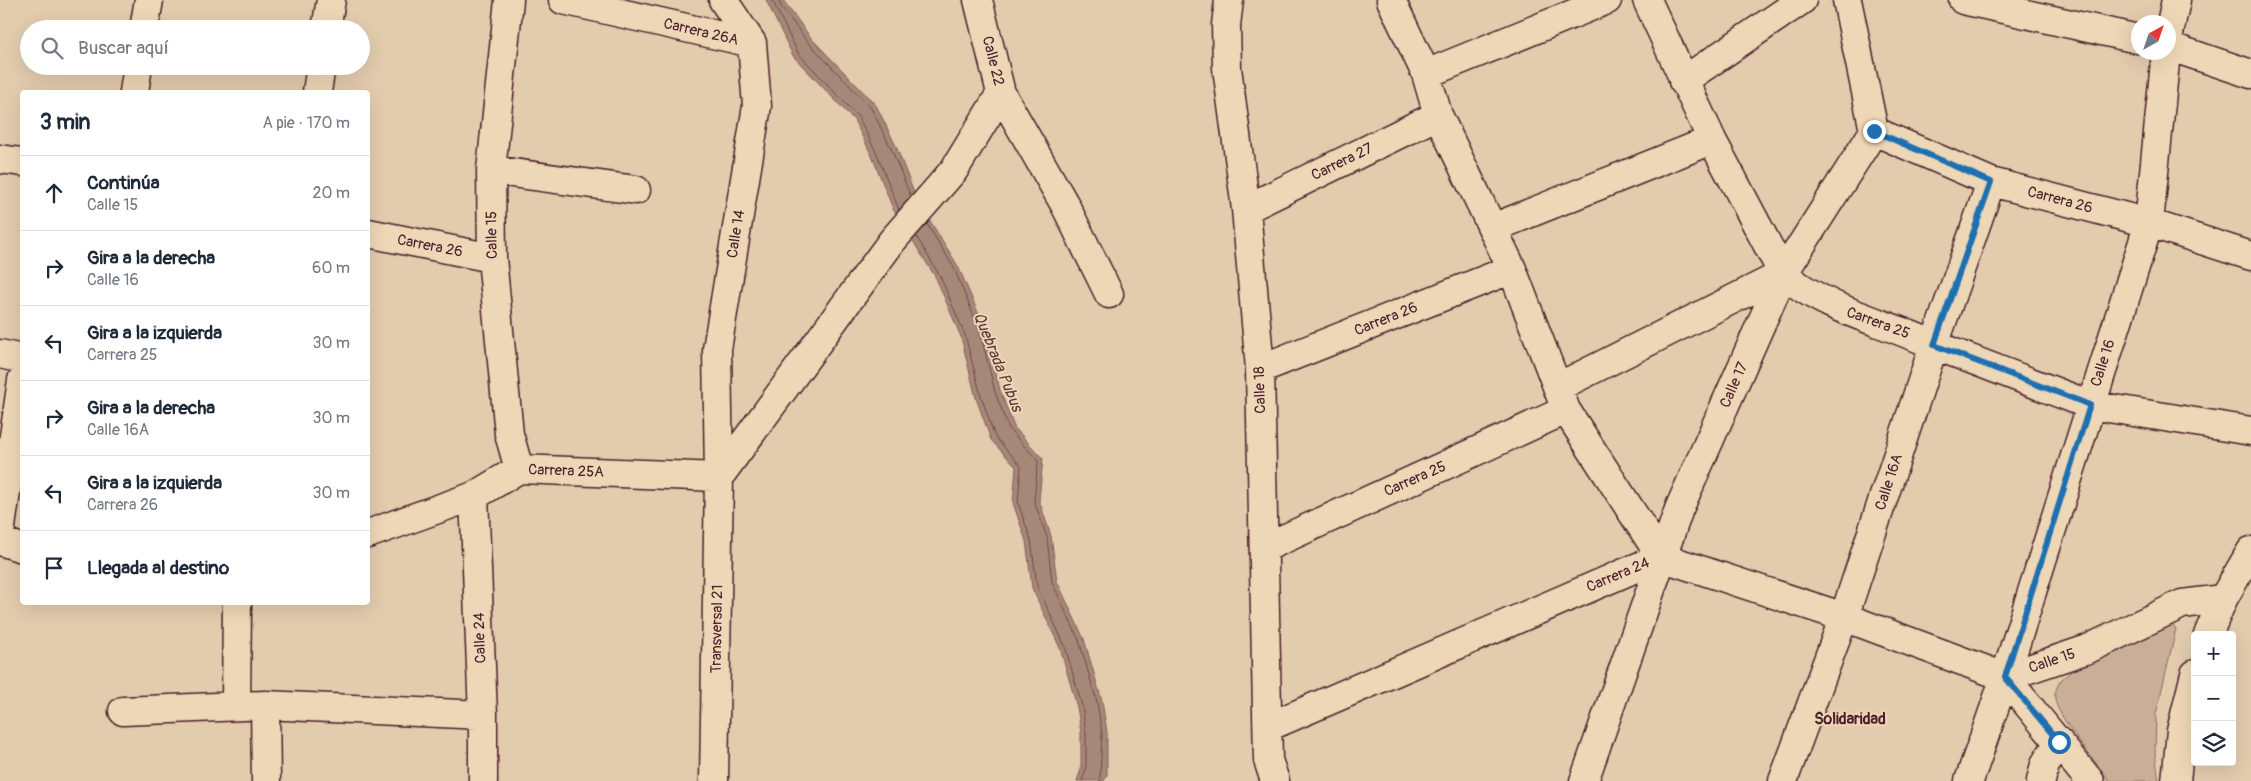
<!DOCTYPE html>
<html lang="es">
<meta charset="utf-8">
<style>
:root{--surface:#fff;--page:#f2f2f3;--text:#1f2937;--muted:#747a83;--line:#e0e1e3}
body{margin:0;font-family:Pangolin,sans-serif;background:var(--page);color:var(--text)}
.controls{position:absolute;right:15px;bottom:15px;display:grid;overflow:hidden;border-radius:5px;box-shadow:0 5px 20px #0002}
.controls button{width:45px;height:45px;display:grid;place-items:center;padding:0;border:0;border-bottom:1px solid var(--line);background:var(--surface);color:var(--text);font:25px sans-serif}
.compass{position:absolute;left:2131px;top:15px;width:45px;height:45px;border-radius:50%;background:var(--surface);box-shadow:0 5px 20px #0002;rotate:40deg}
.stop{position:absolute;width:15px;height:15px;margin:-11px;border:4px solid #1f6fb2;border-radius:50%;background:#fff}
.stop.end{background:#1f6fb2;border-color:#fff;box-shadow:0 1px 5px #0008}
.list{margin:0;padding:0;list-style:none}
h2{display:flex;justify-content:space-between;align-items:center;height:65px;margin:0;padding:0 20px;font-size:21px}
h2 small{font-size:16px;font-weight:400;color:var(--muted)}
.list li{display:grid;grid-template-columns:32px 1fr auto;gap:15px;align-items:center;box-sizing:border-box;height:75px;padding:0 20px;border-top:1px solid var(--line)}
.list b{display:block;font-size:19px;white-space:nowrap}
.list p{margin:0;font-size:16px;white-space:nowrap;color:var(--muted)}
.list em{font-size:16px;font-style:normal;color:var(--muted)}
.icon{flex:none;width:28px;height:28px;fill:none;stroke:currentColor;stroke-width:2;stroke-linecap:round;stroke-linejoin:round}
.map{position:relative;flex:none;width:2251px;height:781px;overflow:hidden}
.search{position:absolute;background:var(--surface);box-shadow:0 5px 20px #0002;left:20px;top:20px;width:350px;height:55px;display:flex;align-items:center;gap:12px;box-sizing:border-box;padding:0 18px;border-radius:28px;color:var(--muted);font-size:19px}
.panel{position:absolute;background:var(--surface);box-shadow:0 5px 20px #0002;left:20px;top:90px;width:350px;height:515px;border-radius:5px}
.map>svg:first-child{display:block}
.green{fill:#caaf98;stroke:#8a6762}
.water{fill:#a68879;stroke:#815e5a}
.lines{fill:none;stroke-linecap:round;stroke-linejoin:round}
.shore{stroke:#6f494a;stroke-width:1}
.street-casing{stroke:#4a1f2b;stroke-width:31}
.secondary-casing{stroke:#4a1f2b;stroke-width:31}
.street{stroke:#edd7b6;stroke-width:28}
.secondary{stroke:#edd7b6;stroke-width:28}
.route{stroke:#1f6fb2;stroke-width:6}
.labels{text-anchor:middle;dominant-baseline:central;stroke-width:4;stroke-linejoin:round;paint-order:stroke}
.street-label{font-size:15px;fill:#4a1f2b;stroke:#edd7b6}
.water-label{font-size:16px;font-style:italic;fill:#61393e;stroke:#edd7b6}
.neighbourhood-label{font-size:16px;font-weight:bold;fill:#4a1f2b;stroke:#edd7b6}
</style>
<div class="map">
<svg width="2251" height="781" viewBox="0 0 2251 781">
<rect width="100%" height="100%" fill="#e3ccae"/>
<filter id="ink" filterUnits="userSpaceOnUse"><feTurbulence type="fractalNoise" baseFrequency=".02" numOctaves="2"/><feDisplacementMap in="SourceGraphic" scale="10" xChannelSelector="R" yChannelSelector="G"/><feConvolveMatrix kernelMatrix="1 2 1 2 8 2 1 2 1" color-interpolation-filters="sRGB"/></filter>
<g filter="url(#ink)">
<path class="green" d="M2172,624L2176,629L2156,714L2155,752L2159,781H2110C2097,763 2058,719 2055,699C2054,692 2058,683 2063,678C2091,653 2138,639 2172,624Z"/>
<path class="water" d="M766,0H783L811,38L876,105L896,146L916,198L958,266L985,329L1000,390L1014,427L1043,459L1039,500L1051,536L1057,581L1084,639L1102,701L1107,732V775L1104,781H1077L1081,769V733L1077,707L1060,648L1032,588L1026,541L1013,503L1016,467L991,440L976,398L961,337L936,278L893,209L872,156L854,120L793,56Z"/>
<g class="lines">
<path class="shore" d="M772,0L798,53L859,118L877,154L899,210
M779,0L780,5L807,41L871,108L891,148L911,197
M927,224L954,268L980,331L995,392L1009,429L1038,461L1034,501L1047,537L1052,582L1079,640L1097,702L1102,733L1100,781
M916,236L940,276L965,335L981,396L995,437L1021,466L1018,503L1031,540L1037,586L1065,646L1082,706L1086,733V769L1082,781"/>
<g class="street-casing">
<path id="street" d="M509,0L491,170L492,258L509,434L519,469
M563,0L752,43
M1229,0L1226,25L1227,68L1246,209L1260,369L1268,760L1275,781
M1391,0L1426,74L1438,115L1512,269L1566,410L1661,557
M1647,0L1712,140L1783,274C1827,311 1883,321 1934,345L2090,405L2251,431
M1963,0L2138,39
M144,29L149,0
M326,29L331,0
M2168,38L2176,0
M2168,46L2251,74
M1426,74L1607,0
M1683,81L1802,0
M134,92L138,66
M317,92L321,66
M1001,93L1065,205L1109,294
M1874,131L1991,182L2149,223L2251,256
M0,159L22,162
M491,170L636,190
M1246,209L1438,115
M1493,228L1712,140
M368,233L492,258
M0,354L22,359
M1260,369L1512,269
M1558,387L1783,274
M719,477L892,241L954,170L1001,93L978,0
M474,496L483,715V781
M0,534L22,380
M368,534L474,496L519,469L719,477
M0,541L22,548
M1264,548L1566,410
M2005,677L2088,649L2182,604L2223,599
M265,705L266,781
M236,706L237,602
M123,711L265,705L483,715
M1268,727L1661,557L1844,617L2005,677L2090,781
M714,781L719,477L717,349L757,106L752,43L723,0
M1584,781L1679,509L1783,274L1874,131L1847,0
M1783,781L1844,617L1934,345L1991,182
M1969,781L2005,677L2149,223L2166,52
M2041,781L2045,764L2059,742"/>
</g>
<g class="secondary-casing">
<path id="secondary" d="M2208,635L2223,599L2251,551
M2176,781L2181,731L2195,674"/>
</g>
<use href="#street" class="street"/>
<use href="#secondary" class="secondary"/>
</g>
</g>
<g class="lines" filter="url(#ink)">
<path class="route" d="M1874,131L1991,182L1934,345L2090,405L2005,677L2059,742"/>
</g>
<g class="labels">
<g class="street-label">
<text transform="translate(701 32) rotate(13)">Carrera 26A</text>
<text transform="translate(993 61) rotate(76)">Calle 22</text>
<text transform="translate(1342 162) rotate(-26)">Carrera 27</text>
<text transform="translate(2060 200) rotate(15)">Carrera 26</text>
<text transform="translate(736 234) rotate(-81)">Calle 14</text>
<text transform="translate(492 235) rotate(-91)">Calle 15</text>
<text transform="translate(430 246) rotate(11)">Carrera 26</text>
<text transform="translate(1386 319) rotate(-22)">Carrera 26</text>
<text transform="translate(1878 323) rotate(20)">Carrera 25</text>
<text transform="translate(2103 363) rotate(-72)">Calle 16</text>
<text transform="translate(1734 385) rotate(-66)">Calle 17</text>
<text transform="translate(1260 390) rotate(-92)">Calle 18</text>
<text transform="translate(566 471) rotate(2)">Carrera 25A</text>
<text transform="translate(1415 479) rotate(-24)">Carrera 25</text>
<text transform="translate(1889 482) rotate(-72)">Calle 16A</text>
<text transform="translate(1618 575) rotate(-23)">Carrera 24</text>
<text transform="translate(717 629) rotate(-89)">Transversal 21</text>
<text transform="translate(480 638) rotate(-92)">Calle 24</text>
<text transform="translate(2052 661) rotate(-19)">Calle 15</text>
</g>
<g class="water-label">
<text transform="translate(998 362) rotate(68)">Quebrada Pubus</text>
</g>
<g class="neighbourhood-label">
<text x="1850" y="719">Solidaridad</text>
</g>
</g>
</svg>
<div class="controls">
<button>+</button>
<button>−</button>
<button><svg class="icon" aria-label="layers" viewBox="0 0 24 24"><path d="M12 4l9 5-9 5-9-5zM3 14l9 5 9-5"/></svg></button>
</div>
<svg class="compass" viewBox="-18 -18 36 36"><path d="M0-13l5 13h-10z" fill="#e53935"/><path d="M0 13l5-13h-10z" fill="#747a83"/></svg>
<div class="stop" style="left:2059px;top:742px"></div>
<div class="stop end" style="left:1874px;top:131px"></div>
<div class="search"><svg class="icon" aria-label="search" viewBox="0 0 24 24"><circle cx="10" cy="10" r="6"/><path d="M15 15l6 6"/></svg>Buscar aquí</div>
<section class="panel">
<h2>3 min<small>A pie · 170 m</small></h2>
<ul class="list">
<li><svg class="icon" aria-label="ahead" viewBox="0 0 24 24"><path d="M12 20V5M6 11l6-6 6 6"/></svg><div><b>Continúa</b><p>Calle 15</p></div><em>20 m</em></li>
<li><svg class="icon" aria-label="right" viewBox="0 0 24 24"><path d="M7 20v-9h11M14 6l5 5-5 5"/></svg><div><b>Gira a la derecha</b><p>Calle 16</p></div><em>60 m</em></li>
<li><svg class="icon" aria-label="left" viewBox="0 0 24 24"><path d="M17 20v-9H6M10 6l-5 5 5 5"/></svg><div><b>Gira a la izquierda</b><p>Carrera 25</p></div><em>30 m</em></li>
<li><svg class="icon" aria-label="right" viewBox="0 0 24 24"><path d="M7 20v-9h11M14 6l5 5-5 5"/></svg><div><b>Gira a la derecha</b><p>Calle 16A</p></div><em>30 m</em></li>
<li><svg class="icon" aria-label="left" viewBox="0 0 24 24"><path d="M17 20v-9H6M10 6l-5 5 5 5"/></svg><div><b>Gira a la izquierda</b><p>Carrera 26</p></div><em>30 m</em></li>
<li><svg class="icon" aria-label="arrive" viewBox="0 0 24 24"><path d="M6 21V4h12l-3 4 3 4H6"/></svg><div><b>Llegada al destino</b></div></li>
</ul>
</section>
</div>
